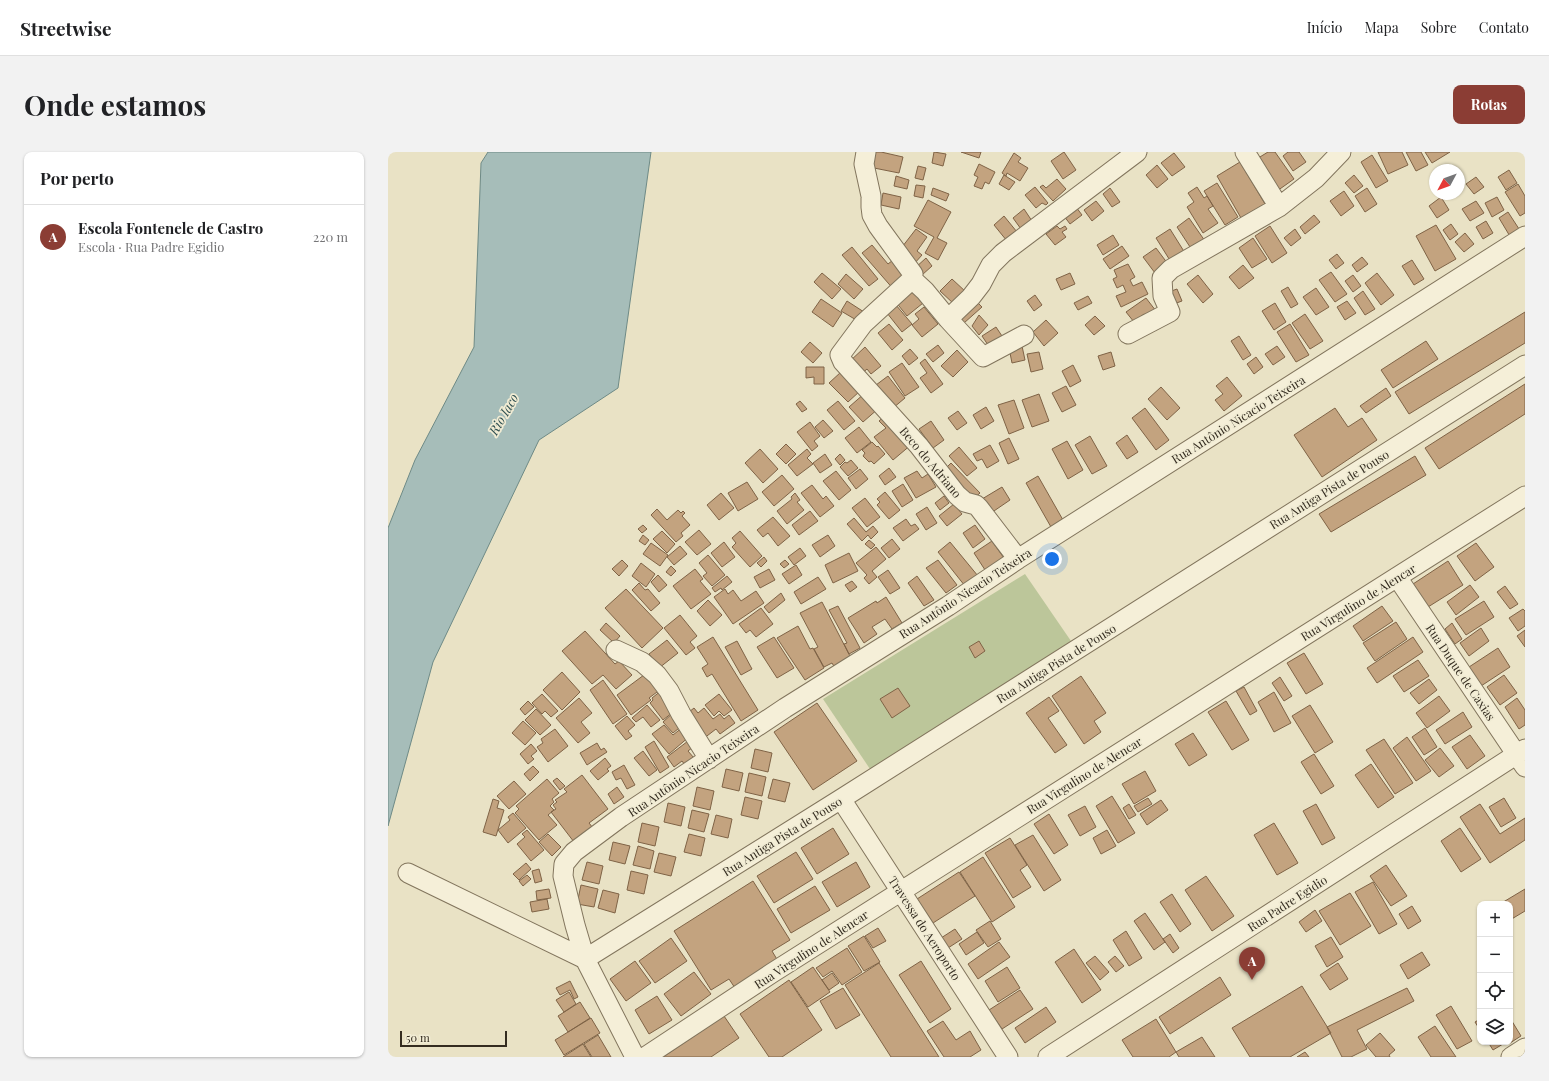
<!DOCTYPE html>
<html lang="pt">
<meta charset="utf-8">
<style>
:root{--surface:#fff;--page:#f2f2f2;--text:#202124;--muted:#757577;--line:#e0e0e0;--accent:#8b3d34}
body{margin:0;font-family:"Playfair Display",serif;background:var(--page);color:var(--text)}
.controls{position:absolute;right:12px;bottom:12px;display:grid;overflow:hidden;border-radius:8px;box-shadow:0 1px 3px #0004}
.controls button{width:36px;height:36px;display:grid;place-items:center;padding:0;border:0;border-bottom:1px solid var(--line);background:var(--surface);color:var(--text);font:20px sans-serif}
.compass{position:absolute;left:1041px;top:12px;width:36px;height:36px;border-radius:50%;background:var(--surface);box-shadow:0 1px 3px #0004;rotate:229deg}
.scale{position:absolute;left:12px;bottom:10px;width:107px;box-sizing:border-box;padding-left:4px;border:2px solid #342c20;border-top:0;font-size:11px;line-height:14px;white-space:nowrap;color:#342c20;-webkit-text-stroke:3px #f1ecd4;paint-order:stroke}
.you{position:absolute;left:664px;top:407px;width:14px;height:14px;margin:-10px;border:3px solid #fff;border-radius:50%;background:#1a73e8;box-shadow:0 0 0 6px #1a73e833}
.badge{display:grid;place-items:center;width:26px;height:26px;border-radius:50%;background:var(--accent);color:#fff;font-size:13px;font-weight:700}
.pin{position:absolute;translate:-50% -33px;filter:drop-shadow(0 1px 2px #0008)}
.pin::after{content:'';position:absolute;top:21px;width:14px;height:12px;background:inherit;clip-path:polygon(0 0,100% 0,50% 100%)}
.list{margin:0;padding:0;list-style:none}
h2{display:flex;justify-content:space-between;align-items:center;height:52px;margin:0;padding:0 16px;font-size:17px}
h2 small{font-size:13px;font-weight:400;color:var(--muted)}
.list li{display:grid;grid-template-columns:26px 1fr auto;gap:12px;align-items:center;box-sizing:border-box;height:64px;padding:0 16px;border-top:1px solid var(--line)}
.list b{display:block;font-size:15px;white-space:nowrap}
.list p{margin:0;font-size:13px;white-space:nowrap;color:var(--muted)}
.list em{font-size:13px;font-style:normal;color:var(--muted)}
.icon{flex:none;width:22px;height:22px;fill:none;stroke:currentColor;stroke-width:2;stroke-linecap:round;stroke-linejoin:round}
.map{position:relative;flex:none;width:1137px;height:905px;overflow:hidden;border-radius:8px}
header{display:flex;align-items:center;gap:24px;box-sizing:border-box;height:56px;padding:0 20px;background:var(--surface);border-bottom:1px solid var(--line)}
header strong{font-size:19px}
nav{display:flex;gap:22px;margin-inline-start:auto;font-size:14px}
.intro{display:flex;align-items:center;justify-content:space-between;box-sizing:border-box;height:96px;padding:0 24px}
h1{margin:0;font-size:28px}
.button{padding:10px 18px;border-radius:8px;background:var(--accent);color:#fff;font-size:14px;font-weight:700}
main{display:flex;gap:24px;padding:0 24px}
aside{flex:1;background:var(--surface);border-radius:8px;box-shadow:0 1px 3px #0004}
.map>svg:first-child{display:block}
.green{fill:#bcc69a}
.water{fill:#a6bdb9;stroke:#6e8a86}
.building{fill:#c3a37f;stroke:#7f6346}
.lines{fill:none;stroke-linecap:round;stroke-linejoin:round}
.minor-casing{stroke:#82755d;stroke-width:21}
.minor{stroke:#f5efd8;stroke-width:19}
.labels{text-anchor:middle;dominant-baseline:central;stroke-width:3.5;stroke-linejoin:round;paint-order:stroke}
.street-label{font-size:12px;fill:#342c20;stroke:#f1ecd4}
.water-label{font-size:13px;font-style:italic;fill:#305152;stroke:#f1ecd4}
</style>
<header>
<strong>Streetwise</strong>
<nav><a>Início</a><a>Mapa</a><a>Sobre</a><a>Contato</a></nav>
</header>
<div class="intro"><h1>Onde estamos</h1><a class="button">Rotas</a></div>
<main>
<aside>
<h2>Por perto<small></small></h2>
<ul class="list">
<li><span class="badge">A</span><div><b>Escola Fontenele de Castro</b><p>Escola · Rua Padre Egidio</p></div><em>220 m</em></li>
</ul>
</aside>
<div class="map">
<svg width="1137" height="905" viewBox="0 0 1137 905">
<rect width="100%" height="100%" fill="#e9e2c5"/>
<path class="green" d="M637,422L683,489L484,620L435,547Z"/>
<path class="water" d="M100,0H263L230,236L151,288L45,510L0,674V376L27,308L86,195L93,11Z"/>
<path class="building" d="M484,0H493L515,5L511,21L481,15Z
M546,0L558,2L555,14L544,11Z
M573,0H593L591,6Z
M676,0L688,18L675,27L663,9Z
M880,0H887L906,27L889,39L867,8Z
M900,0H911L918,10L905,19L895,4Z
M990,0H1014L1020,13L1000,22Z
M1018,0H1033L1040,13L1028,19Z
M1037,0H1062L1044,11Z
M626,1L633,6L630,10L640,16L632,29L619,21L618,24L614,21Z
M786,1L797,15L784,24L773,11Z
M984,3L1000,29L988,36L973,10Z
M852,10L877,52L853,66L829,24Z
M591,12L607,20L601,32L597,30L594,37L586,34L590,25L586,23Z
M769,13L780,27L769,36L758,23Z
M530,14L538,16L535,28L527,26Z
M1121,18L1129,31L1118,38L1110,25Z
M616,23L627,30L621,38L611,32Z
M966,23L975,34L966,41L957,31Z
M508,24L521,28L519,37L506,34Z
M1088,25L1096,35L1086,42L1078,32Z
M669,27L678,37L665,49L652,35L655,33L658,36Z
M829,31L850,65L837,73L816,39Z
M1130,32L1137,44V61L1132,64L1117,40Z
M528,33L537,34L535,46L526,44Z
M647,35L660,51L658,53L654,51L648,56L637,43Z
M809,35L816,46L819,44L825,54L820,57L830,71L815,81L799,55L806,50L800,41Z
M545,36L561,42L558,49L543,43Z
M722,36L732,50L724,55L715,42Z
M979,36L989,52L977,60L967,44Z
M956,39L966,54L953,64L942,49Z
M495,41L513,45L511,57L493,53Z
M1053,45L1061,58L1049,66L1041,54Z
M1109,45L1116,58L1104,65L1097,51Z
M540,48L563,60L549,86L559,91L550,108L537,101L546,85L526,74Z
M708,49L716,59L704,69L696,58Z
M1088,49L1096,61L1082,69L1074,57Z
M688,55L694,63L682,72L676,64Z
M636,57L644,69L633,77L625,66Z
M1120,60L1133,80L1123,86L1111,66Z
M926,63L932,70L917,82L912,75Z
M616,64L629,80L619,89L606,73Z
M801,66L817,89L804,98L789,75Z
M1098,69L1105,81L1095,87L1088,75Z
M1063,72L1070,82L1062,88L1055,78Z
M1048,73L1068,107L1047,119L1028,84Z
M669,74L672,77L677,74L679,77L674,80L678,85L667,93L658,82Z
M882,74L899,101L884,111L867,84Z
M528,77L539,85L529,99L534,103L526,112L511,99Z
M782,77L797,101L783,110L768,86Z
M907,77L913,86L903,94L896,86Z
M1077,81L1086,92L1076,100L1067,90Z
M725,83L731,93L715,103L709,93Z
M865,86L879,107L864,116L851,96Z
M484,93L500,112L505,108L521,127L507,139L474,101Z
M734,94L741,104L722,117L715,107Z
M464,95L490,127L481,134L454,103Z
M768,96L780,112L767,121L755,105Z
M949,102L956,111L948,117L941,108Z
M974,105L980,112L969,120L964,113Z
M538,106L544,114L534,123L527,116Z
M1024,108L1036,127L1026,133L1014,114Z
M740,112L747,125L742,128L745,134L754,130L760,142L733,155L728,144L738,140L735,133L729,136L725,127L729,125L726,118Z
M855,113L866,126L851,137L841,125Z
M943,120L959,142L947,150L931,128Z
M434,121L453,137L444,147L426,130Z
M682,121L687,132L673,138L668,127Z
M989,121L1006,143L993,153L977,131Z
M458,122L475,137L466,147L450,132Z
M810,123L825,142L815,151L799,132Z
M965,123L973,134L965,140L957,129Z
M564,127L578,140L566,152L552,139Z
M527,132L540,147L519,164L507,149Z
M900,135L910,152L903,156L893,139Z
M928,136L941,155L928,163L915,145Z
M789,137L794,149L783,153L778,141Z
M975,139L987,157L977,163L966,146Z
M647,143L654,153L646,159L639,149Z
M700,144L704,151L690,158L686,151Z
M758,146L768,159L761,165L756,162L746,170L738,160Z
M433,147L454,161L445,175L424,160Z
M587,148L594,155L576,171L570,166Z
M459,149L476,160L470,169L453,159Z
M959,149L968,161L957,168L949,155Z
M887,151L898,170L886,178L874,159Z
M508,153L524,172L514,180L499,161Z
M536,155L550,172L534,185L524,173L531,167L527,162Z
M1137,160V191L1021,262L1007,240Z
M917,162L935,189L922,197L904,171Z
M591,163L600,173L591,183L584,174Z
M707,164L717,174L706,183L697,173Z
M658,168L670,181L656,194L645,180Z
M501,172L515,188L504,198L490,181Z
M902,172L921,203L908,210L889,180Z
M608,175L616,187L602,196L594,184Z
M851,184L863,203L855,208L843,189Z
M1038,189L1050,207L1005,236L993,218Z
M422,190L434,201L425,211L413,200Z
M550,193L556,201L545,210L538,202Z
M634,194L637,208L624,211L621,196Z
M889,194L897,205L885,213L877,202Z
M477,195L493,214L483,222L479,217L472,223L461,210Z
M522,197L530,206L521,213L514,204Z
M569,198L580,210L565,225L553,214Z
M651,200L655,217L643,220L639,202Z
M723,200L727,214L715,218L710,204Z
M868,205L875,215L866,222L859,212Z
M537,207L555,232L543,241L532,226L539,221L532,211Z
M514,211L531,235L517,244L501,220Z
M685,213L693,229L682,235L674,219Z
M418,215H436V232H426V225L418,226Z
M453,220L472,239L460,250L441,231Z
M500,224L517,246L505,256L488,233Z
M839,225L854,244L836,259L827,248L835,242L828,234Z
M1137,232V262L1051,317L1037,296Z
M678,234L688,253L674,260L664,241Z
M773,235L792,256L779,268L760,247Z
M998,236L1003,244L978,261L972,254Z
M477,241L491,256L475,270L461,255Z
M651,242L661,269L644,275L634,248Z
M626,248L636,276L621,282L610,253Z
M412,249L419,257L414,260L408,252Z
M450,249L467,269L456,278L439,258Z
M598,255L606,269L593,277L585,263Z
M757,256L781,288L768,298L744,266Z
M947,256L960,275L974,266L989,288L934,325L906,283Z
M570,259L579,271L569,278L560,266Z
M499,262L524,292L505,308L486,285L498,276L491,269Z
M435,268L445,279L436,286L427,275Z
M543,269L556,288L545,296L531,277Z
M422,270L432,284L426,289L430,294L424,299L409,280Z
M471,275L483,290L469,301L457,286Z
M739,283L750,300L739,307L728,291Z
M702,284L719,314L704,322L687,293Z
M621,286L631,307L620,312L611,291Z
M679,289L695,318L680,327L664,297Z
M484,290L489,295L490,294L497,302L486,312L483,309L481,310L475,304L477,301L474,298Z
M398,292L408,302L398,312L388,302Z
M602,293L611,309L599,316L594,307L589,309L585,302Z
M571,295L589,316L579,324L561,304Z
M372,297L390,317L375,331L357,311Z
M419,297L423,302L419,306L425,312L409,324L400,313Z
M437,302L444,313L432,321L425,311Z
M452,302L457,308L452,313L447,307Z
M1027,304L1038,323L943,380L931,362Z
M463,308L470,316L460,324L452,315L457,310L459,311Z
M563,311L592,341L584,348L555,319Z
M501,316L508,325L497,333L491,324Z
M472,317L480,327L468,337L460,326Z
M448,319L463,338L451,348L435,329Z
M529,319L534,326L540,322L548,335L528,346L516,326Z
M394,323L406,337L386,354L374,340Z
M650,324L675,368L663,375L638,331Z
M359,330L370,347L350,359L340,341Z
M515,332L525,348L514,355L504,339Z
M424,333L435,347L438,344L446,354L432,365L413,341Z
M614,335L622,348L603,361L594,347Z
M497,340L512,358L501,367L489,353L492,350L489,347Z
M333,341L346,356L331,368L319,353Z
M407,341L412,348L409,350L416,358L399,372L389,359L404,347L403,345Z
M556,344L561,351L552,358L547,351Z
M477,346L492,365L479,375L464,356Z
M566,352L574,362L559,374L551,364Z
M539,355L549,371L538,378L528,362Z
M269,357L279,368L290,358L293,361L295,359L297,361L294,364L302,373L293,381L295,384L288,390L263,363Z
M422,359L430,369L411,383L404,373Z
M385,365L402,384L390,394L380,381L375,385L369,378Z
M466,366L478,380L485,374L490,380L483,387L480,383L474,389L459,372Z
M518,367L523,374L527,372L531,377L515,389L505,376Z
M255,373L259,377L254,381L250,377Z
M587,373L597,387L585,396L575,381Z
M311,378L323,392L309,403L297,390Z
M274,379L287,392L279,401L265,387Z
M352,379L374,404L362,415L344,395L348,391L344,386Z
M255,383L261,388L257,393L251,389Z
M440,383L447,394L432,405L424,393Z
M504,387L512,397L501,406L493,396Z
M481,388L487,393L483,397L477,392Z
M604,389L618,409L599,421L586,401Z
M336,390L347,405L334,415L323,401Z
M562,390L590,424L577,434L550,400Z
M263,391L280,403L272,414L255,402Z
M1088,391L1106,415L1087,429L1069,404Z
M292,394L299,402L286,413L279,405Z
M488,395L498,407L484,419L489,425L481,432L476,426L479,423L468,411Z
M412,396L418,404L406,413L400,405Z
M461,401L470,419L445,431L437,413Z
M320,403L337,423L324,434L315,424L319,421L311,411Z
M376,405L379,409L373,415L369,411Z
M234,408L240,414L231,424L224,417Z
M397,408L401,412L396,416L392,412Z
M550,408L569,433L558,441L538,416Z
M1060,409L1075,433L1040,455L1025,432Z
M253,411L267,422L258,435L244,424Z
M408,413L414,423L401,432L394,422Z
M283,414L288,419L283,424L278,420Z
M307,417L315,427L312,429L323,442L303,457L285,434Z
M381,417L387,428L372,436L366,425Z
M500,418L512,436L502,442L490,425Z
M270,423L279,433L271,440L263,430Z
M339,424L344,430L334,438L333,436L327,440L324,436Z
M529,424L546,448L536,454L520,431Z
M430,425L438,437L413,452L406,440Z
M464,429L469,435L462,440L457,433Z
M251,431L257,438L260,437L272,451L263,459L244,438Z
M1082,433L1091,445L1068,463L1059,450Z
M1117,434L1130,452L1122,457L1109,440Z
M238,437L275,476L254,496L217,456Z
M337,437L340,442L345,438L353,449L368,439L376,451L345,472L326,445Z
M393,441L397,448L381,461L376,455Z
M498,445L514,471L504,477L497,467L484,475L489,482L476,491L460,466L488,449L489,451Z
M320,448L334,463L322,474L309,459Z
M1096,449L1106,465L1078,483L1067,467Z
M434,450L464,508L447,516L444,511L436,515L426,497L430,495L412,461Z
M450,454L472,496L461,502L456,492L459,491L441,458Z
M994,454L1005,469L975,489L965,474Z
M373,456L385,472L368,485L362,478L358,481L351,472Z
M1135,457L1137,459V474L1130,479L1121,466Z
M292,463L309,484L302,490L307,496L298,503L276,476Z
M1008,470L1019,487L987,509L975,491Z
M218,471L232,484L226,491L212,478Z
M1064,471L1074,487L1067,492L1057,477Z
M410,474L422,497L425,496L436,516L417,528L389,486Z
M1093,476L1101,489L1081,504L1072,491Z
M1137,478V495L1129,484Z
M197,479L227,512L231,509L244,523L228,537L215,523L204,532L174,499Z
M325,485L370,558L353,569L324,522L319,525L314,516L320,512L309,495Z
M386,485L406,516L389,526L369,495Z
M1025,485L1035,500L989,531L979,516Z
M279,488L290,501L271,516L261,502Z
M349,489L364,517L353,523L337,495Z
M591,489L597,499L587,506L581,495Z
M1110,496L1122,515L1093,534L1081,515Z
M916,501L935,532L918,542L899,511Z
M1030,508L1041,524L1016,540L1005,524Z
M174,520L192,540L174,558L155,538Z
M260,520L273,537L261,546L263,548L243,563L229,543Z
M1116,523L1129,541L1112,553L1099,535Z
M693,524L718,561L706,569L713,580L696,592L664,544Z
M892,525L904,544L896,549L884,531Z
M1041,527L1049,538L1031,552L1022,541Z
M215,528L239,562L225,572L202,538Z
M856,535L869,559L862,563L848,539Z
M510,536L522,554L504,566L492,547Z
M274,538L289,557L275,568L262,551L265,548L264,546Z
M886,540L903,571L886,580L870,550Z
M154,542L170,559L163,565L157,559L154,562L144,551Z
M331,542L344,558L336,564L331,559L326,564L317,553Z
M1051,544L1062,559L1039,576L1028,561Z
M661,545L671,559L660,566L679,593L667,601L638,561Z
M191,546L204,561L193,570L202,581L190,591L168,566Z
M1129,546L1137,558V573L1131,577L1117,555Z
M140,549L146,555L137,563L132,557Z
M838,549L861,588L844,598L820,560Z
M429,551L469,609L425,638L386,580Z
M259,553L272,568L263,575L255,565L248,570L244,566Z
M922,553L945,590L927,601L904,564Z
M306,556L310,561L316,556L325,567L332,562L336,567L341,563L347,571L332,582L328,577L315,587L296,564Z
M148,557L163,573L152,583L137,568Z
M286,560L296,572L285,581L275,570Z
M1075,560L1084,575L1057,592L1048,578Z
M239,564L247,573L240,579L244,584L238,588L227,574Z
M135,569L148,581L137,593L124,581Z
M276,573L285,583L295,575L302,584L281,602L264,582Z
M1037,576L1049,595L1036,603L1024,585Z
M167,577L180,594L160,610L149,595L155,591L153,587Z
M805,581L819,603L801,614L787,592Z
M1082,583L1097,604L1079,617L1064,595Z
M1019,585L1043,619L1028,629L1005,596Z
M304,586L309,592L300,599L306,606L297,613L294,609L286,615L279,605Z
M996,587L1025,631L1007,642L978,598Z
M266,589L281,615L272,621L257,595Z
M209,591L213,598L216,596L219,600L199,613L192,601Z
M143,592L149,599L143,604L146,607L140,612L132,602Z
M1052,596L1066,614L1051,625L1037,608Z
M367,597L384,601L380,620L363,616Z
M255,599L269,618L261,624L246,606Z
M926,602L946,634L933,642L913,610Z
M217,606L223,614L219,617L221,619L210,628L202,619Z
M983,612L1006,645L990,656L967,623Z
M236,613L247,633L239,637L233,626L228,628L224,620Z
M145,614L151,620L142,629L136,622Z
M338,617L355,621L351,639L334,635Z
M757,619L768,639L746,652L734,632Z
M361,621L378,625L374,644L357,640Z
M194,623L220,657L201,671L205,676L186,690L163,660L168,657L165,653L169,650L167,648L179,640L176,637Z
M169,626L177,634L172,638L165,629Z
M159,627L171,641L164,647L166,650L162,654L166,658L160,663L169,673L151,688L127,661L131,657L128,654Z
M385,627L402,631L397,650L380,646Z
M126,629L138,642L121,657L109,644Z
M229,635L236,645L226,652L220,642Z
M309,635L326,639L322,658L305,654Z
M724,644L747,681L730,691L708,654Z
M357,645L374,649L370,667L353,663Z
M760,646L764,652L750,660L746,654Z
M1116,646L1128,666L1113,675L1101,655Z
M105,647L111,649L109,656L116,658L108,684L95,680Z
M773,648L780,658L759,673L752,662Z
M280,651L297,655L293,674L276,670Z
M741,652L748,663L741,667L735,656Z
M928,652L947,686L934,693L915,659Z
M1092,652L1112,682L1137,666V688L1102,711L1072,665Z
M697,654L708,675L692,684L680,663Z
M304,658L321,662L316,680L300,676Z
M125,661L138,676L120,691L110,678L122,668L120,665Z
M661,662L680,693L666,702L646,672Z
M328,663L344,667L340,686L323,682Z
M254,671L271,675L267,694L250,690Z
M886,671L910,711L889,723L866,683Z
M445,676L461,702L429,722L413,696Z
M1072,676L1093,707L1073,720L1053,689Z
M139,678L156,698L143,709L129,692L137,685L134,682Z
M719,678L728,694L713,702L705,686Z
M160,682L173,695L164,704L151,690Z
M301,682L317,686L313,704L296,700Z
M645,683L673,728L656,739L627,693Z
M622,686L639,713L632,718L643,735L625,746L597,701Z
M225,690L242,694L237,712L221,708Z
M250,694L266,699L262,717L245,713Z
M408,700L425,727L386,751L369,724Z
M271,701L288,705L283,724L266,720Z
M595,705L627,755L604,770L572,720Z
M199,710L215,714L211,732L194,728Z
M468,710L482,735L449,755L434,730Z
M138,711L143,717L131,728L125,722Z
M998,713L1019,744L1003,754L982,724Z
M151,717L154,729L147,731L144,719Z
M243,719L260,723L256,742L239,738Z
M571,720L587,744L545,771L529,747Z
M139,723L143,727L135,734L131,729Z
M818,724L846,764L824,779L797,738Z
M365,729L402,788L384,799L390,809L347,836L341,827L323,838L286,779Z
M985,730L1009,772L991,782L967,740Z
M193,733L210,737L206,755L189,752Z
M427,734L442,758L403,781L389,757Z
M161,737L163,746L149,748L148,739Z
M1137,737V759L1122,768V752H1112Z
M215,738L231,742L227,761L210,756Z
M962,741L983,774L952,793L931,759Z
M784,742L803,772L792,780L772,750Z
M159,747L161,757L144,760L142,750Z
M1024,754L1033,769L1020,777L1011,762Z
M927,758L934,769L918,780L911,770Z
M757,761L777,790L766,798L746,769Z
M602,769L613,787L600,795L588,778Z
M490,776L498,789L485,796L477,784Z
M567,777L574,787L560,796L553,786Z
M738,779L754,806L741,814L725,788Z
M589,780L596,791L578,803L571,792Z
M782,782L791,796L785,801L775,787Z
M476,784L492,810L476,819L460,794Z
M943,785L955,805L939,815L927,794Z
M283,786L299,809L267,831L251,809Z
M611,790L622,805L590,827L580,812Z
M459,796L474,820L454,833L444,819L435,825L428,816Z
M686,797L713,838L694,851L667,810Z
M1034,800L1042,813L1020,827L1012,813Z
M707,804L721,820L712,828L698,811Z
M727,804L736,814L728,820L720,810Z
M247,809L263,831L238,849L222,827Z
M533,809L563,857L542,871L511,823Z
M491,811L551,905H503L457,833Z
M950,811L960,827L942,838L932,823Z
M425,815L442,840L420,855L403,830Z
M619,815L632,836L610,850L597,829Z
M306,820L323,842L293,864L276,842Z
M444,821L451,831L441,838L434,828Z
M832,825L843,843L782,882L771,865Z
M401,828L434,878L394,905H381L352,862Z
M182,829L190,845L186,847L182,838L172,843L168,836Z
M914,834L943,881L902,905H862L844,876Z
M455,836L472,863L448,877L432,849Z
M1019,836L1026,849L969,878L979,897L963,905H954L939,875Z
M632,838L645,857L614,877L601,858Z
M181,840L188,852L176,860L168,848Z
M269,844L284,868L261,882L247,858Z
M192,850L202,866L180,880L170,864Z
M1063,854L1084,889L1069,897L1048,863Z
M658,855L668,870L637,891L627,876Z
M336,864L351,886L323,905H275Z
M203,866L212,881L176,903L167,888Z
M1122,866L1133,884L1122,891L1121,890H1122Z
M768,867L788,900L781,905H745L734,888Z
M1092,867V878L1087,870Z
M555,869L568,888L582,879L593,898L582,905H556L539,879Z
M1047,874L1068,905H1043L1030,885Z
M992,881L1007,898L1001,903L1002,905H988L978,893Z
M210,883L223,905H204L196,892Z
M814,885L827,905H791L788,900Z
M1100,890H1114L1115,892L1105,898Z
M195,892L203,905H175Z
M917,900L921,905H909Z"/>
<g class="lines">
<g class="minor-casing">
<path id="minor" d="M478,0L476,12L483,44V55L484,63L490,74L525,122L522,129L475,172L452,203L455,210L531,294L569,343L577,350L588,353L591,356L630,407
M857,0L891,55
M524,127L537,139L560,167L583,145L593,132L603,113L615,101L749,0
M560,167L595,205L636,183
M740,182L782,160L775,144L774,126L783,117L891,55L928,26L953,0
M1009,425L1137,615
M228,498L254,510L269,523L281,539L293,562L321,607
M453,647L620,905
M20,721L197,807L453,647L1137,213
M247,905L197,807L187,773L175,724L176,712L186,700L233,665L397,556L560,454L630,407L1137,84
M257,905L384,821L1137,344
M660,905L1137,597
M1123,905L1137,896"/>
</g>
<use href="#minor" class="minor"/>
</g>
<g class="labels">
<g class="street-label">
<text transform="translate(850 267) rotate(-32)">Rua Antônio Nicacio Teixeira</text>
<text transform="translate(543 310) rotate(50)">Beco do Adriano</text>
<text transform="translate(941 337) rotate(-32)">Rua Antiga Pista de Pouso</text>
<text transform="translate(577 441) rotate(-33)">Rua Antônio Nicacio Teixeira</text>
<text transform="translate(970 450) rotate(-32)">Rua Virgulino de Alencar</text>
<text transform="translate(668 511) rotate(-32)">Rua Antiga Pista de Pouso</text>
<text transform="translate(1073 520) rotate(56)">Rua Duque de Caxias</text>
<text transform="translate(305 618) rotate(-34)">Rua Antônio Nicacio Teixeira</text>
<text transform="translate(696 623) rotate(-32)">Rua Virgulino de Alencar</text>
<text transform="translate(394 684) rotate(-32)">Rua Antiga Pista de Pouso</text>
<text transform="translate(899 751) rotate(-33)">Rua Padre Egidio</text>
<text transform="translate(537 776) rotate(57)">Travessa do Aeroporto</text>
<text transform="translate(423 797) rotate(-33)">Rua Virgulino de Alencar</text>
</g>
<g class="water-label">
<text transform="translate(115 262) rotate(-60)">Rio Iaco</text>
</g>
</g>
</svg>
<div class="controls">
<button>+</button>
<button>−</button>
<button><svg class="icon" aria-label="locate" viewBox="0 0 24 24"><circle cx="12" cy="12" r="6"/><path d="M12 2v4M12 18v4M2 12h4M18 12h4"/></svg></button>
<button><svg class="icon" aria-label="layers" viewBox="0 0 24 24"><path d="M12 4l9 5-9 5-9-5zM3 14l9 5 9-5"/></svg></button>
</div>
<svg class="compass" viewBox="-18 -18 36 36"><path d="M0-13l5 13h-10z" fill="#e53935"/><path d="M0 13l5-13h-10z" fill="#757577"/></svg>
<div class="scale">50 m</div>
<div class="you"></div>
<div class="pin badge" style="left:864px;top:828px">A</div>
</div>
</main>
